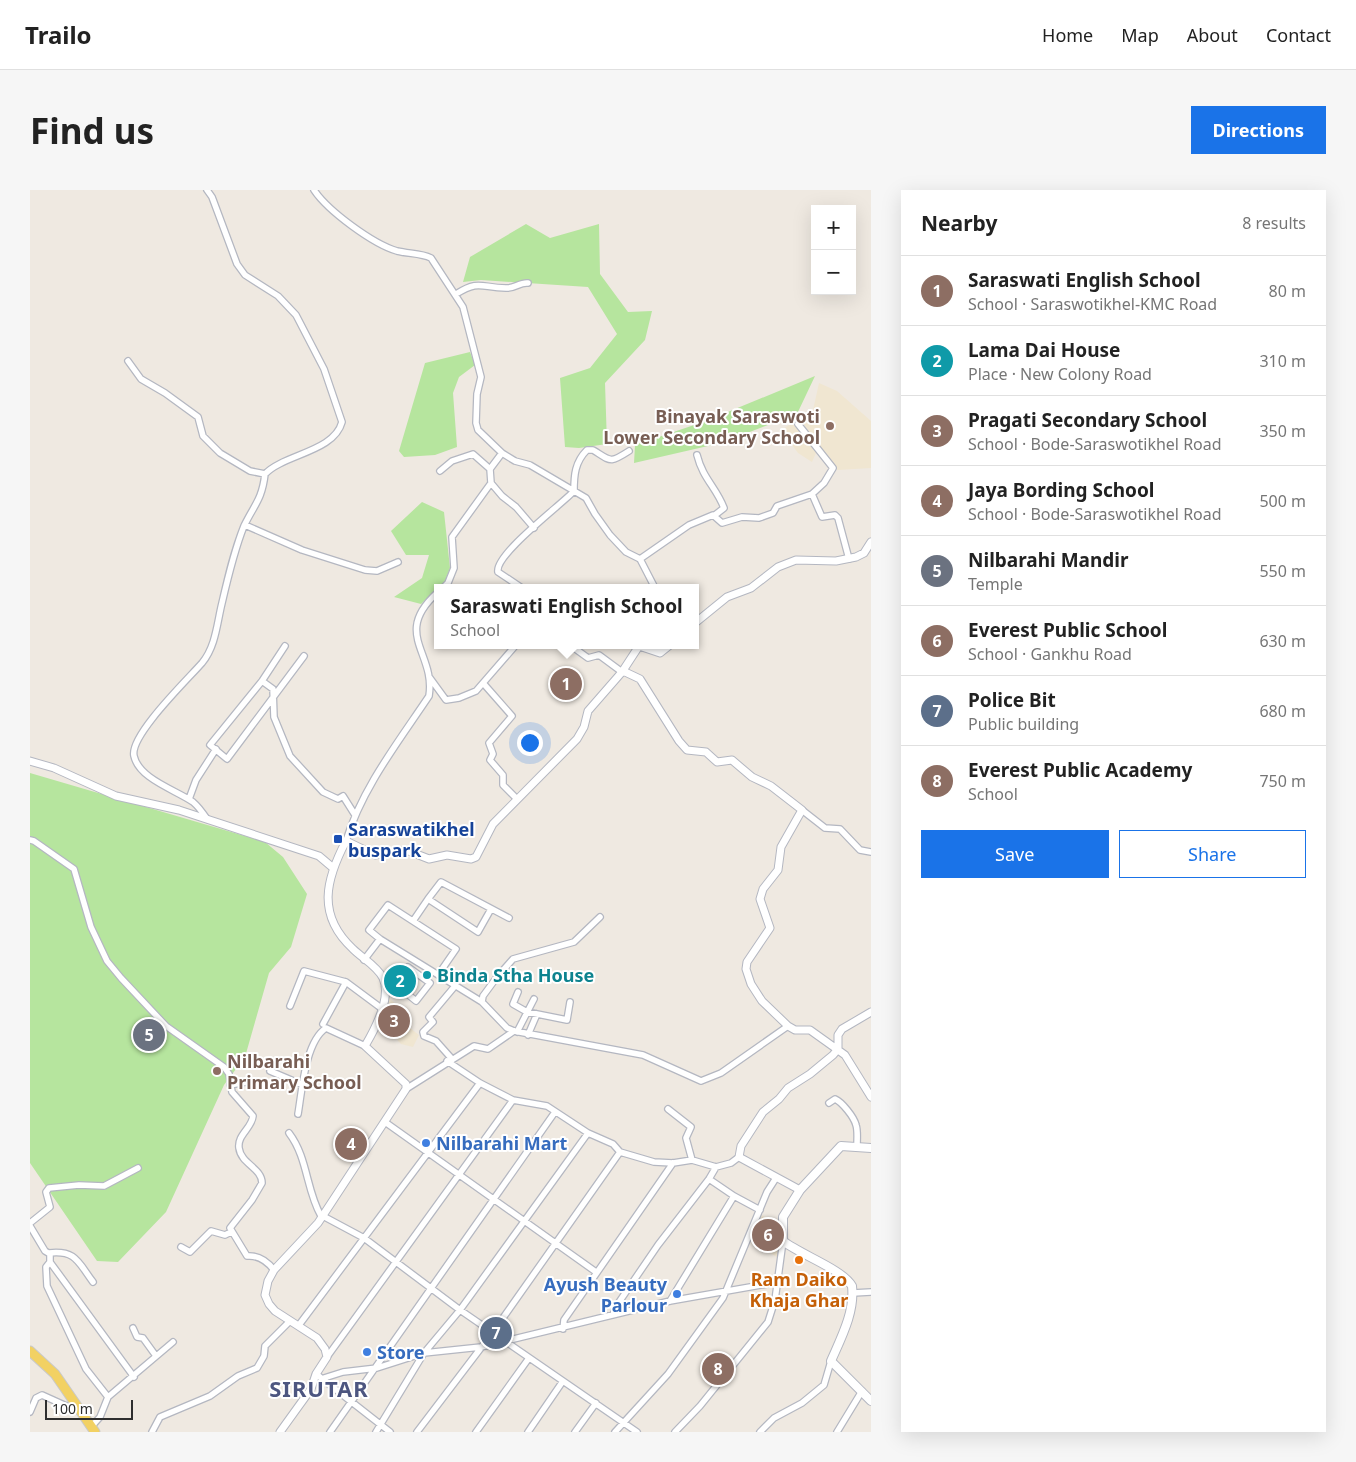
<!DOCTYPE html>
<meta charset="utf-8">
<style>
:root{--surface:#fff;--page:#f6f6f6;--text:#222;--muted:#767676;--line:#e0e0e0;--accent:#1a73e8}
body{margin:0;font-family:"Noto Sans",sans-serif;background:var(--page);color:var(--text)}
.controls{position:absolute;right:15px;top:15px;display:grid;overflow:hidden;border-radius:0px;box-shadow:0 5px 20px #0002}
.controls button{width:45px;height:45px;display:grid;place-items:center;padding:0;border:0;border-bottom:1px solid var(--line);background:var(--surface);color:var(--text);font:25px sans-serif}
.scale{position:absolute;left:15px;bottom:12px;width:88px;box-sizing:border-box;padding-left:5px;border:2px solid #2e2e2e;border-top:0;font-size:14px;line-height:18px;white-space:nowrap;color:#2e2e2e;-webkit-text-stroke:4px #fff;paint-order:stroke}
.you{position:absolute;left:499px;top:552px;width:18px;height:18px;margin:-12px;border:4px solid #fff;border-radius:50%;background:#1a73e8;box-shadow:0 0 0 8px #1a73e833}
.badge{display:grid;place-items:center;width:32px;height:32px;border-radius:50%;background:var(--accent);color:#fff;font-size:16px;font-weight:700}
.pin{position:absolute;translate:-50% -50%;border:2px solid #fff;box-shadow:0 1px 5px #0006}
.popup{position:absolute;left:404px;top:394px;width:265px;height:65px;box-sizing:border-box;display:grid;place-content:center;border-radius:0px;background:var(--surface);filter:drop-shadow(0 1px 4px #0005);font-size:16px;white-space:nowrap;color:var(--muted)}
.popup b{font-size:19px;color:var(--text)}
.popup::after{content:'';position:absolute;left:50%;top:100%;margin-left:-10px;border:10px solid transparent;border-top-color:var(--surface)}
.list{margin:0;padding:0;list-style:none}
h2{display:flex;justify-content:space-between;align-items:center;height:65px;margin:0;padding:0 20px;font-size:21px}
h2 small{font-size:16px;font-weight:400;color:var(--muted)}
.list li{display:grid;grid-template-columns:32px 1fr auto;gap:15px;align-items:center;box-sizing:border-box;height:70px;padding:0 20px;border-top:1px solid var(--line)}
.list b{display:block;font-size:19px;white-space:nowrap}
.list p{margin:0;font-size:16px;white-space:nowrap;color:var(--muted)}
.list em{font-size:16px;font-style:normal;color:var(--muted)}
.actions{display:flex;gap:10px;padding:15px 20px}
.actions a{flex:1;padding:11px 0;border:1px solid var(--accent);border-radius:0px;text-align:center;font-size:18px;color:var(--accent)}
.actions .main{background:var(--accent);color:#fff}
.map{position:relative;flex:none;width:841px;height:1242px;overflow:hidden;border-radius:0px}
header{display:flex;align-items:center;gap:30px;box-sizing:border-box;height:70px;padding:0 25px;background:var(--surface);border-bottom:1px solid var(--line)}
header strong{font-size:24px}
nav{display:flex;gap:28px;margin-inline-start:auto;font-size:18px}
.intro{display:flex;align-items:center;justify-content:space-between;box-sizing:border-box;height:120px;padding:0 30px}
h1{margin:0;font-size:35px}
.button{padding:12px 22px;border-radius:0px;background:var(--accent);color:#fff;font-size:18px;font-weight:700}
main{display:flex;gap:30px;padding:0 30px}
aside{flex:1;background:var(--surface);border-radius:0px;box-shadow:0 5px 20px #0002}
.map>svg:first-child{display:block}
.education{fill:#f0e6d1}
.green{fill:#b6e59e}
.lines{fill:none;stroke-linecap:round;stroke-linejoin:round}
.minor-casing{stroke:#b4b7c1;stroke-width:8}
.tertiary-casing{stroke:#b4b7c1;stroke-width:9}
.secondary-casing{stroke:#b4b7c1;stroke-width:10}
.primary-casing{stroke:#c9c9c9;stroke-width:11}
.minor{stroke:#fff;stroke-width:5.5}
.tertiary{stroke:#fff;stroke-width:7}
.secondary{stroke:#fff;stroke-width:8}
.primary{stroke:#f2d163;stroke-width:9}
.education-dot{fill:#8d6e63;stroke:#fff;stroke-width:2}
.transit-dot{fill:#1a4fb4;stroke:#fff;stroke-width:2}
.culture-dot{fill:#0f9aa8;stroke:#fff;stroke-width:2}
.shop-dot{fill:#3f7fe0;stroke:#fff;stroke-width:2}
.food-dot{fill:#e8710a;stroke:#fff;stroke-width:2}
.labels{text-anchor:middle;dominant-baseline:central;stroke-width:4;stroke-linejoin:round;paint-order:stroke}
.education-label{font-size:18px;font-weight:bold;fill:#785e54;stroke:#fff;text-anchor:end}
.transit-label{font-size:18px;font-weight:bold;fill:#164399;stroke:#fff;text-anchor:start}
.culture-label{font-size:18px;font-weight:bold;fill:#0d838f;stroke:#fff;text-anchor:start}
.shop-label{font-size:18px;font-weight:bold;fill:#366cbe;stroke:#fff;text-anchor:start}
.food-label{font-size:18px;font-weight:bold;fill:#c56008;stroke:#fff}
.district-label{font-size:22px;font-weight:bold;letter-spacing:1px;fill:#4d5680;stroke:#fff}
</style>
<header>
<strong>Trailo</strong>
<nav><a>Home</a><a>Map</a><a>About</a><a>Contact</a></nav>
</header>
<div class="intro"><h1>Find us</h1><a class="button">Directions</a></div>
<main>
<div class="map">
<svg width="841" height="1242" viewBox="0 0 841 1242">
<rect width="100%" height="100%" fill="#efe9e1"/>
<path class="education" d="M789,193L807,201L841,231V278L808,280L786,263L782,272L768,263L751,240L783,220Z
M533,477L542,483L537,492L552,502L545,509L531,496L537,488L529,482Z
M359,808L368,816L376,835L389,845L383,857L371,854L352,834Z
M311,942L335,959L328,968L305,952Z
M732,1025L754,1040L747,1067L720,1051Z"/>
<path class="green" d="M496,34L520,48L569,34L570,84L598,122L622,121L615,150L575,193L577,254L549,258L535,257L530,188L560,178L587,144L558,97L451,90L433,92L440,67Z
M440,162L445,175L429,187L423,203L427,257L405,265L374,267L369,261L395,173Z
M785,186L767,224L691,253L604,273L605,255L676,231Z
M392,312L414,322L420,378L415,392L391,414L364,407L392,388L399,365H376L361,341Z
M0,583L235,652L253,667L277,704L261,757L239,783L215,867L194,895L136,1022L88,1072L67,1071L0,973Z"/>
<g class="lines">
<g class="minor-casing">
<path id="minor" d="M284,0C298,21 343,54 367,61C379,64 391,63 401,68L433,117L451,187L447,204L446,233L448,240L472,263L460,279L461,293L422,347L424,378L418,393L413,398
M426,104C450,89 451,98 476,98C484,99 490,92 498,93
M98,171L111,189L135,203L168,227L173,246L190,263L220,281L235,284
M768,234L803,278L794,293L782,304L792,327L805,325L808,328L819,369
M472,263L485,271L500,275L556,308L565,324L580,345L596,362L610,369
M667,265C673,289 686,297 694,318L685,325
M410,281L422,271L443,264L460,279
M461,293L472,306L486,317L504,338
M215,335L272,360L335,380L347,381L368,372
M492,398L468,382C464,365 531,315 544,301C544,285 545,272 557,260H563C581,271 579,274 599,261
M625,398L610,369L659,335L683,325L692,333L712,327L729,328L743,323L747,316L782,304
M540,455L558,468L569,465L592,482
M255,456L232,491L180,555L197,569L274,466
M400,488L416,510L429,508L446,501L486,455
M232,491L243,499L244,527L260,566L293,602L308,609L313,606L325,625
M453,493L482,526L459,553L463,564L460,570L473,585V595L486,608
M159,609L166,590L186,559
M772,620L795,638L810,639L830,660L841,662
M177,629C173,623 169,617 163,612C146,600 109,589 104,566C99,546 158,489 172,473C186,456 187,433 192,413C198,387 204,361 214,336C224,315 232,310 235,284C254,264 304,262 312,232L294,179L266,125L248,106L215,85L207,74L182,7L177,0
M0,650L4,651L44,679L61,737L77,771L91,788L136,836L194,877L199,884L202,902L223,926C222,938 207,945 209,958C211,974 232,978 232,993L222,1010L200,1038L217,1066C228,1065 237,1071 244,1080
M316,651C332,598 369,551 399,506C406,463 362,444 407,403
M398,709L411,692L479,728
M570,727L544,752L483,769L467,787L453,806L452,812L477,838L484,841L613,865L671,891L691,883L758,836
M383,731L398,709L448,742L461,719
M350,749L339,740L358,715L426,759L408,785
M334,770L350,749L452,812
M355,797L364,793L386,811L400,793L378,777
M488,802L483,814L497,822L537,830L540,812
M260,816L274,781L316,792L351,818
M293,834L316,792
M487,842L504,809
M498,845L507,824
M422,869L406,851L394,846L393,842L403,832L399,827L425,796
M417,871L450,893L483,910L517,916L558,943L583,954L590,962L624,972L643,973L662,970L686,977L701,973L709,967
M240,881L273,895
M200,895L221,891
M376,899L444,856L458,859L484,841
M799,913L805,909C812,912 824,927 826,935C828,941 827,949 827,956
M638,919L661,937L656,948L662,970
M268,924C272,901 275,852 296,838L335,856
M355,932L566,1082
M259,943C278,968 276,1000 291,1026
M679,989L704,1006L730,1020
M291,1025L334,1048L430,1120L607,1242
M0,1033L20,1017L16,1002L19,998L49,995L74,996L108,978
M0,1036L15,1061L20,1064V1072L16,1077L17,1096L56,1179L78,1207
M151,1057L160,1062L181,1041L195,1045L201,1042
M19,1063C46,1060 48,1072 63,1092
M20,1072L104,1187
M823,1103L841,1102
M640,1111L704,1006
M583,1125L585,1118L628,1055L679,989L686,977
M269,1135L450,893
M103,1138L107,1147L113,1148L126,1166
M533,1139L534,1130L643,973
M297,1167L483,910
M286,1184L360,1242
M294,1188L313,1182L347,1178L394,1163L451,1157L640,1111L748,1092
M0,1222L6,1208L12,1205L43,1219L50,1220
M61,1237L70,1227L78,1207L143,1152
M122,1242L130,1227L180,1206L208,1186L227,1178L234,1166L235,1156L260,1131
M300,1242L525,922
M346,1242L394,1163L430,1120L558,943
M387,1242L463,1142L590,962
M446,1242L499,1168
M498,1242L533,1191
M545,1242L566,1213
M585,1242L638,1184L693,1108L737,1002L746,988
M645,1242L670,1216L738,1132L745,1110L753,1051
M730,1242L744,1228L772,1213L794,1195L801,1171
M807,1242L832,1201"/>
</g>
<g class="tertiary-casing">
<path id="tertiary" d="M665,433L697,407L721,398L748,377L766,370L806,371L826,367L834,363L841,352
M593,481L610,489L649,551L657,560L676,562L687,572L702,570L722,587L741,596L772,620L751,657L748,680L733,699L730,709L740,738L717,772L716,779L721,794L732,811L758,836L765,840H780L815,865L841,907
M0,571L24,578L86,606L149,620L289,666L302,677
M770,1000L709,967L711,956L733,922L749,909L758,898L780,884L803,865L808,859V845L812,839L841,822
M250,1242L281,1199L286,1184L297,1167L295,1159L287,1148L245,1121L239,1114L235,1105L238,1091L244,1080L288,1033L376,899V894L335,856C345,839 362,808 353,788C347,776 332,768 323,759C286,725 296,689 316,651L345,665L376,660L399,669L417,665L441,669L446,667L463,634L547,549L554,537L558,521L592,482L609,456L630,463L640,455"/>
</g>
<g class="secondary-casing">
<path id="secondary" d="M841,958L811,956L770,1000L753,1027V1051C771,1065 812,1079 822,1096C825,1122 811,1148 801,1171L841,1211"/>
</g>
<g class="primary-casing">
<path id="primary" d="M0,1161L25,1184L65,1242"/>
</g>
<use href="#minor" class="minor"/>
<use href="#tertiary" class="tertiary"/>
<use href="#secondary" class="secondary"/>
<use href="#primary" class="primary"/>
</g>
<g class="education-dot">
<circle cx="800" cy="236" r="5"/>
<circle cx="187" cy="881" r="5"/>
</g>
<rect class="transit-dot" x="303" y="644" width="10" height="10" rx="2.5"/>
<circle class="culture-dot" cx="397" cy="785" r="5"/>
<g class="shop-dot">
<circle cx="396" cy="953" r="5"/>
<circle cx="647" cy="1104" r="5"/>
<circle cx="337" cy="1162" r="5"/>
</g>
<circle class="food-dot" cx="769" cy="1070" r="5"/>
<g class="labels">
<g class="education-label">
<text x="790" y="226">Binayak Saraswoti<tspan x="790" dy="21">Lower Secondary School</tspan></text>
<text x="197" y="871" text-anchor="start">Nilbarahi<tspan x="197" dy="21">Primary School</tspan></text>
</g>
<g class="transit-label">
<text x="318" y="639">Saraswatikhel<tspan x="318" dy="21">buspark</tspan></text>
</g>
<g class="culture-label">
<text x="407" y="785">Binda Stha House</text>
</g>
<g class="shop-label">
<text x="406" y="953">Nilbarahi Mart</text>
<text x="637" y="1094" text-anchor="end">Ayush Beauty<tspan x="637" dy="21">Parlour</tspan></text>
<text x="347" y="1162">Store</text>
</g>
<g class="food-label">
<text x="769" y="1089">Ram Daiko<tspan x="769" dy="21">Khaja Ghar</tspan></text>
</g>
<g class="district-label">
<text x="289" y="1198">SIRUTAR</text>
</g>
</g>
</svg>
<div class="controls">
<button>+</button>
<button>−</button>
</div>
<div class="scale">100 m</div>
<div class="you"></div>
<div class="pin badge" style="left:536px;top:494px;background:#8d6e63">1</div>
<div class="popup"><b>Saraswati English School</b>School</div>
<div class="pin badge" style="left:370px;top:791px;background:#0f9aa8">2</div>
<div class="pin badge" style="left:364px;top:831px;background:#8d6e63">3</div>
<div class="pin badge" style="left:321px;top:954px;background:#8d6e63">4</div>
<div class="pin badge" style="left:119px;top:845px;background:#6b7280">5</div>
<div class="pin badge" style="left:738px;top:1045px;background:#8d6e63">6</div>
<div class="pin badge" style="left:466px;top:1143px;background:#5c6f8a">7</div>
<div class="pin badge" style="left:688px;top:1179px;background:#8d6e63">8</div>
</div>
<aside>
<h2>Nearby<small>8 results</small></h2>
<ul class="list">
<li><span class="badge" style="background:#8d6e63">1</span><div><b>Saraswati English School</b><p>School · Saraswotikhel-KMC Road</p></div><em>80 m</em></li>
<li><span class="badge" style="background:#0f9aa8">2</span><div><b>Lama Dai House</b><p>Place · New Colony Road</p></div><em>310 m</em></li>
<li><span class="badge" style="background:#8d6e63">3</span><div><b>Pragati Secondary School</b><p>School · Bode-Saraswotikhel Road</p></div><em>350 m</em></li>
<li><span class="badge" style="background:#8d6e63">4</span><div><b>Jaya Bording School</b><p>School · Bode-Saraswotikhel Road</p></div><em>500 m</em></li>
<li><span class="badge" style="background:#6b7280">5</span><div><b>Nilbarahi Mandir</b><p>Temple</p></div><em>550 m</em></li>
<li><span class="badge" style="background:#8d6e63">6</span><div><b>Everest Public School</b><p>School · Gankhu Road</p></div><em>630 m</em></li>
<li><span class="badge" style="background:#5c6f8a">7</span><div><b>Police Bit</b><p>Public building</p></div><em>680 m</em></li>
<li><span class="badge" style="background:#8d6e63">8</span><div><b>Everest Public Academy</b><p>School</p></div><em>750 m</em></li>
</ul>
<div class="actions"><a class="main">Save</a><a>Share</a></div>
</aside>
</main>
